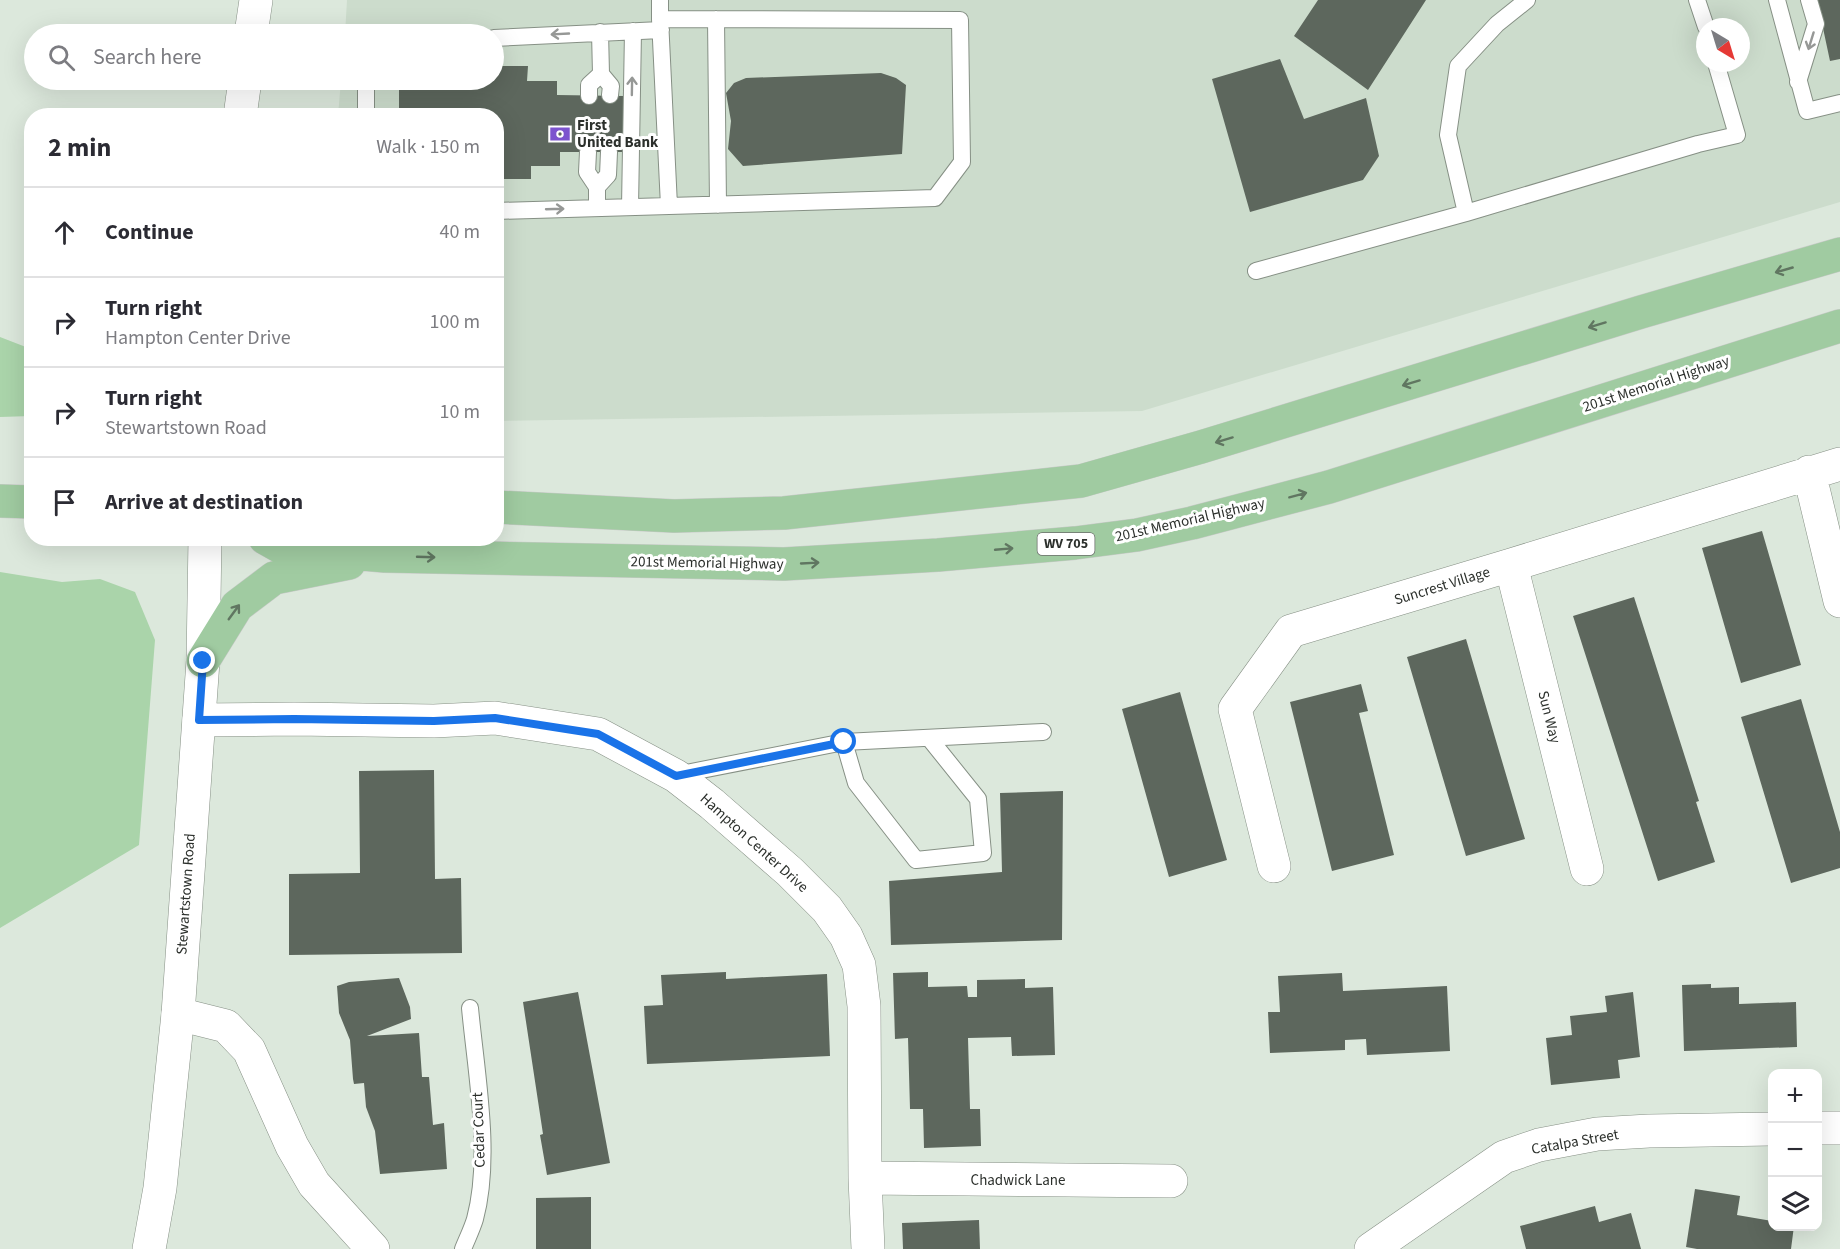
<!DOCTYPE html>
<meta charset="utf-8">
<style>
:root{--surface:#fff;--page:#f7f7f7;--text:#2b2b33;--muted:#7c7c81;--line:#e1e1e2}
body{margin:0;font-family:"Source Sans 3",sans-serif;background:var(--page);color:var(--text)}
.controls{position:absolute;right:18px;bottom:18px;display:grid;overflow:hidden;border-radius:12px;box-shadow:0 6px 24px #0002}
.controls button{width:54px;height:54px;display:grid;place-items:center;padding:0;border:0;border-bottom:2px solid var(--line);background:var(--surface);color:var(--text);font:30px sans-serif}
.compass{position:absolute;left:1696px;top:18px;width:54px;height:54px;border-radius:50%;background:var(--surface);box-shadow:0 6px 24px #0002;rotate:142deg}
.stop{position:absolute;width:18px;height:18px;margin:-14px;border:4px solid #1a73e8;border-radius:50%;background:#fff}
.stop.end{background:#1a73e8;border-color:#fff;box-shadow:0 2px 6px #0008}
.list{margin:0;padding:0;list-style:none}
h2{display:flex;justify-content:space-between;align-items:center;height:78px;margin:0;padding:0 24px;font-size:26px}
h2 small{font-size:20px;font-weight:400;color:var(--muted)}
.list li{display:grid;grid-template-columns:39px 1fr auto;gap:18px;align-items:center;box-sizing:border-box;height:90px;padding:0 24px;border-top:2px solid var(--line)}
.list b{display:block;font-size:22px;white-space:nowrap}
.list p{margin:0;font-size:20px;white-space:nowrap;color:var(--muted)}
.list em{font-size:20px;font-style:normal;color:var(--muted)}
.icon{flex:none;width:33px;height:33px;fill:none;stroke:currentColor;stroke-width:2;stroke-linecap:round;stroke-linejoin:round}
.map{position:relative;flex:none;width:1840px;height:1249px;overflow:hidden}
.search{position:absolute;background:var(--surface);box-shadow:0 6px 24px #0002;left:24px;top:24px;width:480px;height:66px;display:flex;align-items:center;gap:15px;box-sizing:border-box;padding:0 21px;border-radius:33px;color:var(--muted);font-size:22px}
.panel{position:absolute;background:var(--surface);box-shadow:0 6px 24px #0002;left:24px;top:108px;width:480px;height:438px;border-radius:24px}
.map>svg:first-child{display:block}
.built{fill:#ccdccc;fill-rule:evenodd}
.green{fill:#aad4aa}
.building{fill:#5d675d}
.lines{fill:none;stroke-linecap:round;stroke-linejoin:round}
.lane-casing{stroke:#869085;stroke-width:18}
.street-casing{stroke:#869085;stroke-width:34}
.secondary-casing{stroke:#869085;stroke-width:34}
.primary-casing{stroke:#c8c9c8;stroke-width:34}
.lane{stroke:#fff;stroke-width:16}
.street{stroke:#fff;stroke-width:33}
.secondary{stroke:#fff;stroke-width:33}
.primary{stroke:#a0cba1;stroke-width:33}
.oneway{stroke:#969896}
.oneway2{stroke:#607661}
.route{stroke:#1a73e8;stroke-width:8}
.labels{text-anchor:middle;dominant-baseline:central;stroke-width:6;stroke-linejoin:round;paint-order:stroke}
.shield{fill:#fff;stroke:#6b6e6b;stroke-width:1.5}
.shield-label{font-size:14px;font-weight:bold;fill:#2c302c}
.poi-label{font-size:15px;font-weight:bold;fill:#2c302c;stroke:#fff;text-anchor:start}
.street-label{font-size:15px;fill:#2c302c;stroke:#fff}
</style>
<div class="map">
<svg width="1840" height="1249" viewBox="0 0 1840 1249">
<rect width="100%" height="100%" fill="#dce8dc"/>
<path class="built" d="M347,0H1840V202L1142,411L497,421L496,116H338L341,80H494V34H345ZM1705,27H1741V63H1705Z"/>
<path class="green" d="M0,337L31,349V416L0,417Z
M0,572L62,582L100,579L135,592L155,640L139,845L0,928Z"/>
<path class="building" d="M1318,0H1426L1368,90L1294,36Z
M1817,0H1840V59L1830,61Z
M1280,59L1304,119L1366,98L1379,156L1363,180L1250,212L1212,79Z
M494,66H528L527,81H557V95L624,96V152H560V166H531V179H496V116H399V80H494Z
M881,73L896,78L906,85L902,154L743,166L728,149L731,121L726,93L734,83L746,78Z
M1762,531L1801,665L1741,683L1702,548Z
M1634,597L1699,801L1696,802L1715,862L1658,881L1573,616Z
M1466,639L1525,839L1466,856L1407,657Z
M1361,684L1368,711L1359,713L1394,855L1332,871L1290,702Z
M1180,692L1227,860L1169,877L1122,709Z
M1801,699L1840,832V868L1791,883L1741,717Z
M434,770L435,879L461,878L462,953L289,955V874L360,873L359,771Z
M1063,791L1062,940L891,945L889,881L1002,872L1000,793Z
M726,972V979L827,974L830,1056L647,1064L644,1006L663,1005L661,975Z
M928,972V987L967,986L968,997H977V980L1025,979V988L1053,987L1055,1055L1012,1056L1011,1037L968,1038L970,1109H980L981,1146L924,1148L923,1109H910L908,1038L895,1039L893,973Z
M1342,973L1343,991L1447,986L1450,1051L1367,1055L1366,1039L1345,1040V1050L1270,1053L1268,1012H1280L1278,976Z
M399,978L410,1007L411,1019L367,1036L419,1033L422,1077H429L433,1125L444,1123L447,1169L380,1174L375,1131L366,1107L364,1083L354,1084L353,1079L350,1040L339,1013L337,986L349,982Z
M1711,984V988L1739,987V1004L1796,1002L1797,1047L1684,1051L1682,985Z
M578,992L610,1163L547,1175L540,1135L543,1134L523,1002Z
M1633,992L1640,1057L1618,1060L1620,1078L1551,1085L1546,1038L1572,1035L1570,1016L1607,1012L1605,996Z
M1695,1189L1740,1196L1737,1215L1772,1221V1226H1794L1791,1249H1697L1686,1247Z
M591,1197V1249H536V1198Z
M1595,1206L1599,1222L1631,1213L1641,1249H1526L1520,1226Z
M979,1220L980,1249H903L902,1223Z"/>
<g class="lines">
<g class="lane-casing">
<path id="lane" d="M660,0V19L669,206L935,198L962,162L960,20L660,19
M1697,0L1706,27
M1777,0L1807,111L1840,103
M716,19L718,205
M600,32L601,74L611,86L610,95
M494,38L661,30
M366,80V116
M1798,82L1816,24L1809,0
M589,96V85L601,74
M588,152L587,172L597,187
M630,207L633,31
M597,208V187L608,175L609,152
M496,211L669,206
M1466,213L1698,144L1737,135L1716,63
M1256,271L1466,213L1448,135L1458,66L1497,24L1527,0
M844,742L856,783L916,860L983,853L978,799L929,738
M676,775L844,742L1043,732
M463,1249C467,1239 472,1229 475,1219C492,1156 476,1073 470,1008"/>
</g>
<g class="street-casing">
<path id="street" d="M1809,472L1840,601
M1511,565L1587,869
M199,720L294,719L434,721L495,718L598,734L676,776L712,804L790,872L827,909L846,936L859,965L864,1006L865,1178L868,1249
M1274,866L1235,709L1291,631L1511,565L1840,464
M178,1014L226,1026L249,1050L292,1146L314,1184L373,1249
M1818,1128H1840
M865,1178L1171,1181
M1371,1249L1504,1157L1539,1145L1597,1134L1649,1131L1772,1129"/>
</g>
<g class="secondary-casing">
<path id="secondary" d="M251,34L256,0
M240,116L245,80
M149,1249L160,1188L178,1014L203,661L205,538"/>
</g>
<g class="primary-casing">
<path id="primary" d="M0,501L32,502
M496,507L674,516L784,513L1081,481L1201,447L1641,312L1840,254
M265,538L281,547L385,556L784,564L938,555L1075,543L1137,535L1192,523L1329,487L1840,326
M203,661L237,606L274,578L349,563"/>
</g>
<use href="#lane" class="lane"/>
<use href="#street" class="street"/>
<use href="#secondary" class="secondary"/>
<use href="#primary" class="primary"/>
</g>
<defs><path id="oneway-shaft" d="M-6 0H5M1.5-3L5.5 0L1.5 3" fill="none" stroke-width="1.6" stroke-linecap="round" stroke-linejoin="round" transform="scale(1.5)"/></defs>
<g class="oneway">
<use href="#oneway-shaft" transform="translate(560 34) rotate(177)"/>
<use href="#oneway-shaft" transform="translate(1811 41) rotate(107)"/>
<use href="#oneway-shaft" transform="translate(632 86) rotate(-89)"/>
<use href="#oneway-shaft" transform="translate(555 209) rotate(-2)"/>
</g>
<g class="oneway2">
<use href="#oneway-shaft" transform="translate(1784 270) rotate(164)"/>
<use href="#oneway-shaft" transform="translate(1597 325) rotate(163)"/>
<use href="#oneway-shaft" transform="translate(1411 383) rotate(163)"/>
<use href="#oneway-shaft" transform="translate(1224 440) rotate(163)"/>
<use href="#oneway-shaft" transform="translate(1298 495) rotate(-15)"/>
<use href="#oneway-shaft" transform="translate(1004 549) rotate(-5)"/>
<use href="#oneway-shaft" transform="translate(426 557) rotate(2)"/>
<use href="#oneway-shaft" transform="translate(810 563) rotate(-3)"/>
<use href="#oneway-shaft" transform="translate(234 612) rotate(-54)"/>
</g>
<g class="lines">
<path class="route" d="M203,661L199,720L294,719L434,721L495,718L598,734L676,776L844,742"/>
</g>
<defs>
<g id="bank-bare" transform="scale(1.62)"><path d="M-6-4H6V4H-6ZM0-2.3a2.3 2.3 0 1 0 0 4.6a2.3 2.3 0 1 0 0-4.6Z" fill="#7c54ce" stroke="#fff" stroke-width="2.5" paint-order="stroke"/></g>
</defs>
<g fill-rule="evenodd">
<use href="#bank-bare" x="560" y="134"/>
</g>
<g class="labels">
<rect class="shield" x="1037.5" y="533" width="57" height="22" rx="4.5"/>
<g class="shield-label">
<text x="1066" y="544">WV 705</text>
</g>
<g class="poi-label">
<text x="577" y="125">First<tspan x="577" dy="17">United Bank</tspan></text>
</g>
<g class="street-label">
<text transform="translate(1656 384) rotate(-18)">201st Memorial Highway</text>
<text transform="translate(1190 520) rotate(-13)">201st Memorial Highway</text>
<text transform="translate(707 563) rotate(1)">201st Memorial Highway</text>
<text transform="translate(1442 586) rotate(-17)">Suncrest Village</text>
<text transform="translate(1549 717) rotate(76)">Sun Way</text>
<text transform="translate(754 843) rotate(42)">Hampton Center Drive</text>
<text transform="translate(186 894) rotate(-86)">Stewartstown Road</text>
<text transform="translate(479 1130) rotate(-92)">Cedar Court</text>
<text transform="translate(1575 1142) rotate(-10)">Catalpa Street</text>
<text x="1018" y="1180">Chadwick Lane</text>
</g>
</g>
</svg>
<div class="controls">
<button>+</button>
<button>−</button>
<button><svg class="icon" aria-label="layers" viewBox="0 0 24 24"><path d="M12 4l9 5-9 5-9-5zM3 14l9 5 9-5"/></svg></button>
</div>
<svg class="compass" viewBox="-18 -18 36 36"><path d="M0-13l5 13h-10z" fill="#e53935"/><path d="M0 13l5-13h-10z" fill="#7c7c81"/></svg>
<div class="stop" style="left:844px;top:742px"></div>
<div class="stop end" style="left:203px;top:661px"></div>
<div class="search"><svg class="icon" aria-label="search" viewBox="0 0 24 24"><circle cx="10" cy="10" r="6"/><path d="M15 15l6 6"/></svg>Search here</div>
<section class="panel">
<h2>2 min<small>Walk · 150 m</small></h2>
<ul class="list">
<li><svg class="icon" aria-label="ahead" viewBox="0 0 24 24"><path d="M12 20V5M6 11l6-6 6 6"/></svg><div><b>Continue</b></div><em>40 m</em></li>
<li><svg class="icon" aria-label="right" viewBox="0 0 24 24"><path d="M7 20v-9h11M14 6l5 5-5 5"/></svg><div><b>Turn right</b><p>Hampton Center Drive</p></div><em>100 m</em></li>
<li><svg class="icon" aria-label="right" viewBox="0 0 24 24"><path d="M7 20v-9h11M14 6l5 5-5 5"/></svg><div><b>Turn right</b><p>Stewartstown Road</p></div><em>10 m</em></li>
<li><svg class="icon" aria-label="arrive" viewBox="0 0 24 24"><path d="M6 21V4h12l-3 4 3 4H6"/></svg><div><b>Arrive at destination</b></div></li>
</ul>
</section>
</div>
